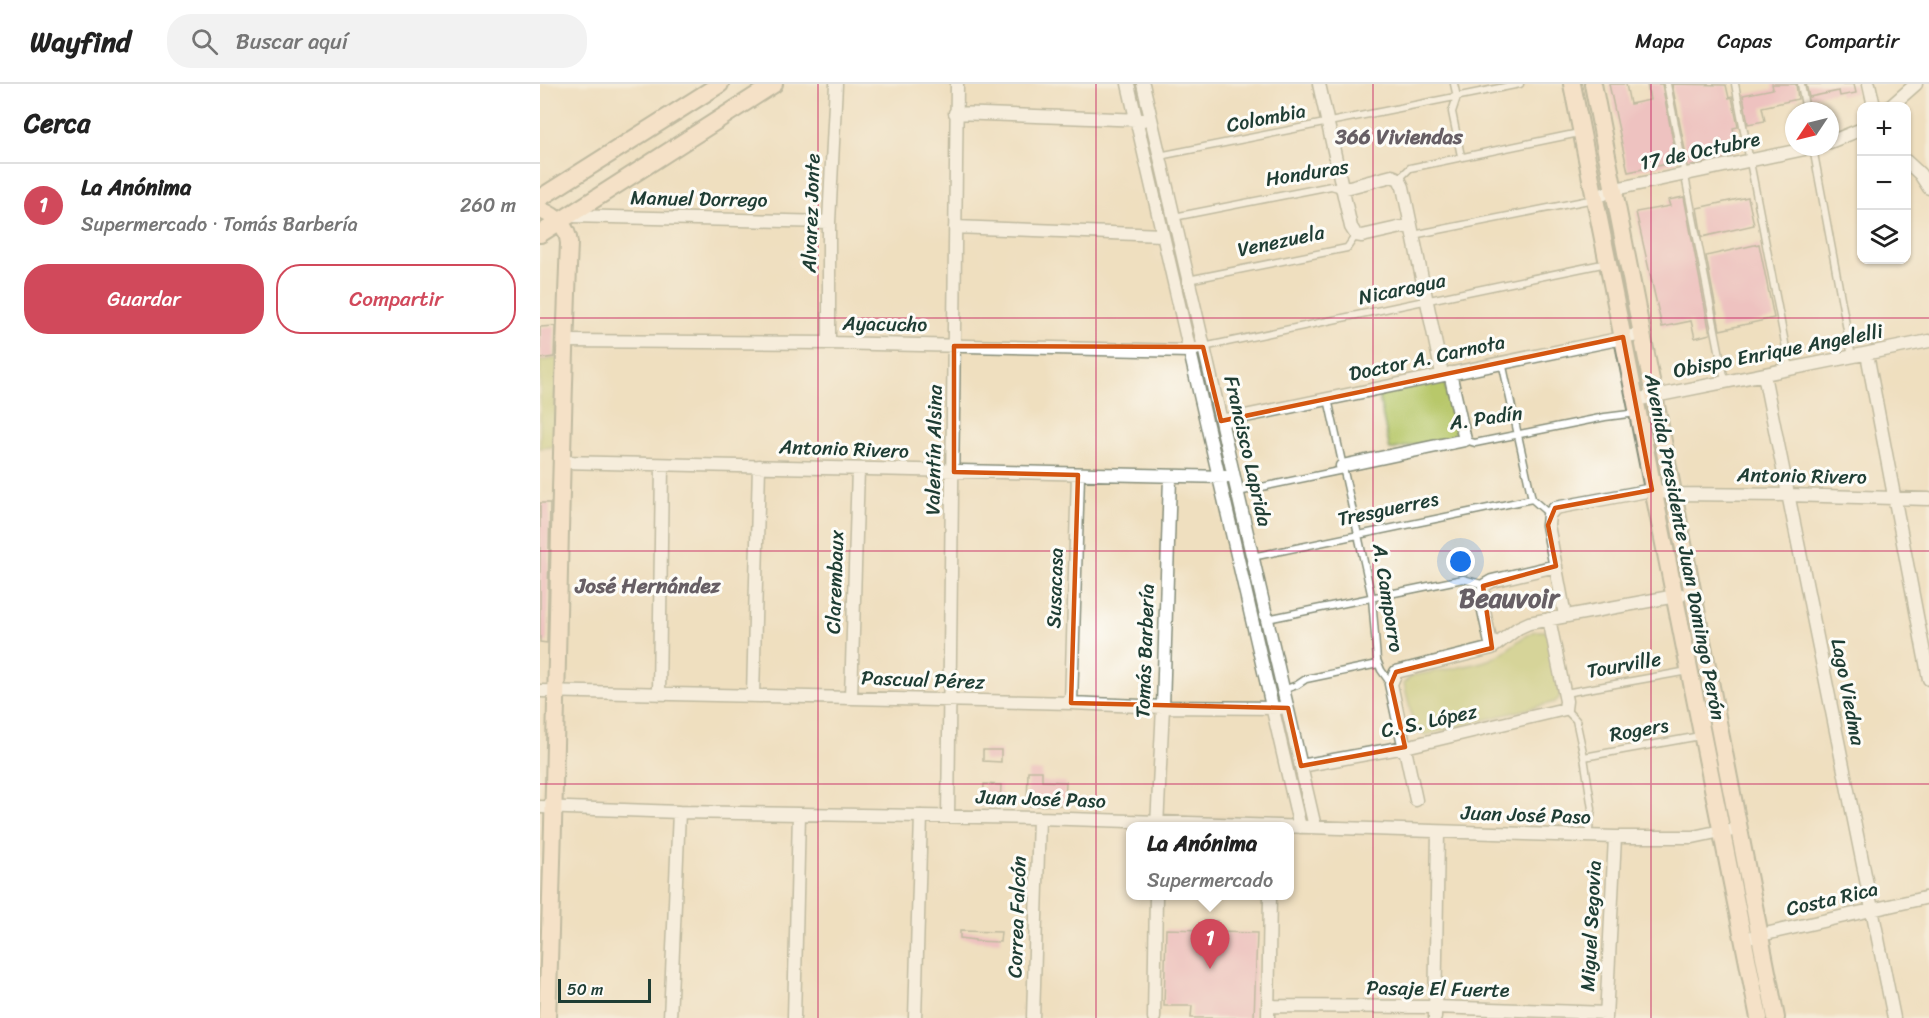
<!DOCTYPE html>
<html lang="es">
<meta charset="utf-8">
<style>
:root{--surface:#fff;--page:#f2f2f2;--text:#222;--muted:#767676;--line:#e0e0e0;--accent:#d1495b}
body{margin:0;font-family:Sriracha,sans-serif;background:var(--page);color:var(--text)}
.controls{position:absolute;right:18px;top:18px;display:grid;overflow:hidden;border-radius:12px;box-shadow:0 2px 4px #0004}
.controls button{width:54px;height:54px;display:grid;place-items:center;padding:0;border:0;border-bottom:2px solid var(--line);background:var(--surface);color:var(--text);font:30px sans-serif}
.compass{position:absolute;left:1245px;top:18px;width:54px;height:54px;border-radius:50%;background:var(--surface);box-shadow:0 2px 4px #0004;rotate:235deg}
.scale{position:absolute;left:18px;bottom:15px;width:93px;box-sizing:border-box;padding-left:6px;border:3px solid #1f3d34;border-top:0;font-size:16px;line-height:21px;white-space:nowrap;color:#1f3d34;-webkit-text-stroke:4px #fdfcf7;paint-order:stroke}
.you{position:absolute;left:921px;top:478px;width:21px;height:21px;margin:-15px;border:4px solid #fff;border-radius:50%;background:#1a73e8;box-shadow:0 0 0 9px #1a73e833}
.badge{display:grid;place-items:center;width:39px;height:39px;border-radius:50%;background:var(--accent);color:#fff;font-size:20px;font-weight:700}
.pin{position:absolute;translate:-50% -50px;filter:drop-shadow(0 2px 3px #0008)}
.pin::after{content:'';position:absolute;top:32px;width:21px;height:18px;background:inherit;clip-path:polygon(0 0,100% 0,50% 100%)}
.popup{position:absolute;left:586px;top:738px;width:168px;height:78px;box-sizing:border-box;display:grid;place-content:center;border-radius:12px;background:var(--surface);filter:drop-shadow(0 2px 4px #0005);font-size:20px;white-space:nowrap;color:var(--muted)}
.popup b{font-size:22px;color:var(--text)}
.popup::after{content:'';position:absolute;left:50%;top:100%;margin-left:-12px;border:12px solid transparent;border-top-color:var(--surface)}
.list{margin:0;padding:0;list-style:none}
h2{display:flex;justify-content:space-between;align-items:center;height:78px;margin:0;padding:0 24px;font-size:26px}
h2 small{font-size:20px;font-weight:400;color:var(--muted)}
.list li{display:grid;grid-template-columns:39px 1fr auto;gap:18px;align-items:center;box-sizing:border-box;height:84px;padding:0 24px;border-top:2px solid var(--line)}
.list b{display:block;font-size:22px;white-space:nowrap}
.list p{margin:0;font-size:20px;white-space:nowrap;color:var(--muted)}
.list em{font-size:20px;font-style:normal;color:var(--muted)}
.actions{display:flex;gap:12px;padding:18px 24px}
.actions a{flex:1;padding:14px 0;border:2px solid var(--accent);border-radius:24px;text-align:center;font-size:21px;color:var(--accent)}
.actions .main{background:var(--accent);color:#fff}
.icon{flex:none;width:33px;height:33px;fill:none;stroke:currentColor;stroke-width:2;stroke-linecap:round;stroke-linejoin:round}
.map{position:relative;flex:none;width:1389px;height:934px;overflow:hidden}
header{display:flex;align-items:center;gap:36px;box-sizing:border-box;height:84px;padding:0 30px;background:var(--surface);border-bottom:2px solid var(--line)}
header strong{font-size:28px}
nav{display:flex;gap:33px;margin-inline-start:auto;font-size:21px}
.search{width:420px;height:54px;background:var(--page);display:flex;align-items:center;gap:15px;box-sizing:border-box;padding:0 21px;border-radius:24px;color:var(--muted);font-size:22px}
main{display:flex}
aside{flex:1;background:var(--surface)}
.map>svg:first-child{display:block}
.green{fill:#b8c86b;stroke:#6c8250;stroke-width:1.5}
.building{fill:#ed9fc0}
.lines{fill:none;stroke-linecap:round;stroke-linejoin:round}
.lane-casing{stroke:#878e7a;stroke-width:9}
.street-casing{stroke:#878e7a;stroke-width:15}
.secondary-casing{stroke:#878e7a;stroke-width:20}
.lane{stroke:#fff;stroke-width:6}
.street{stroke:#fff;stroke-width:12}
.secondary{stroke:#fce5d0;stroke-width:16}
.marked{fill:none;stroke:#d45610;stroke-width:4.5;stroke-linejoin:round}
.grid{fill:none;stroke:#c2185b;stroke-width:1.5;stroke-opacity:0.55}
.labels{text-anchor:middle;dominant-baseline:central;stroke-width:6;stroke-linejoin:round;paint-order:stroke}
.street-label{font-size:20px;fill:#1f3d34;stroke:#fdfcf7}
.neighbourhood-label{font-size:21px;font-weight:bold;fill:#675f65;stroke:#fdfcf7}
.district-label{font-size:26px;font-weight:bold;fill:#675f65;stroke:#fdfcf7}
</style>
<header>
<strong>Wayfind</strong>
<div class="search"><svg class="icon" aria-label="search" viewBox="0 0 24 24"><circle cx="10" cy="10" r="6"/><path d="M15 15l6 6"/></svg>Buscar aquí</div>
<nav><a>Mapa</a><a>Capas</a><a>Compartir</a></nav>
</header>
<main>
<aside>
<h2>Cerca<small></small></h2>
<ul class="list">
<li><span class="badge">1</span><div><b>La Anónima</b><p>Supermercado · Tomás Barbería</p></div><em>260 m</em></li>
</ul>
<div class="actions"><a class="main">Guardar</a><a>Compartir</a></div>
</aside>
<div class="map">
<svg width="1389" height="934" viewBox="0 0 1389 934">
<rect width="100%" height="100%" fill="#fdfcf7"/>
<filter id="ink" filterUnits="userSpaceOnUse"><feTurbulence type="fractalNoise" baseFrequency=".0167" numOctaves="2"/><feDisplacementMap in="SourceGraphic" scale="12" xChannelSelector="R" yChannelSelector="G"/><feConvolveMatrix kernelMatrix="1 2 1 2 8 2 1 2 1" color-interpolation-filters="sRGB"/></filter>
<filter id="wash" filterUnits="userSpaceOnUse"><feTurbulence type="fractalNoise" baseFrequency=".008" numOctaves="4" result="noise"/><feDisplacementMap in="SourceGraphic" scale="24" xChannelSelector="R" yChannelSelector="G"/><feGaussianBlur stdDeviation="1.35" result="paint"/><feColorMatrix in="noise" values="0 0 0 0 0 0 0 0 0 0 0 0 0 0 0 0 0 1.4 0 .05"/><feComposite in="paint" operator="in"/></filter>
<g filter="url(#wash)">
<rect width="100%" height="100%" fill="#efdfbf"/>
<path class="green" d="M18,274L14,363L0,364V277Z
M904,295L916,352L850,366L838,309Z
M995,547H1005L1008,551L1020,613L1015,618L886,651L875,646L864,599L871,592C893,587 932,583 951,575C968,568 979,553 995,547Z"/>
<g id="blocks">
<path class="building" d="M1069,0H1086L1090,20L1110,16L1107,0H1122L1137,78L1088,88Z
M1132,0L1186,1L1189,14L1192,13L1198,43L1193,44L1198,66L1147,76Z
M1232,0H1256L1258,15L1222,23L1225,37L1208,40L1203,11L1233,5Z
M1266,0H1314L1316,9L1300,12L1299,7L1269,13Z
M1144,113L1170,250L1155,254L1151,237L1122,243L1096,128L1130,122L1128,116Z
M1208,113L1214,141L1162,153L1157,124Z
M1219,160L1234,234L1180,246L1166,172Z
M15,242L14,273L0,275V243Z
M0,419H10L7,559L0,558Z
M443,666H461V678L443,677Z
M488,687H502V697L526,698L525,721L487,722Z
M444,700L461,701L460,722L443,721Z
M664,837H677V848L717,849L714,934H651L652,922H624L626,845L664,846Z
M420,847L461,848L460,858L435,857V856L420,854Z"/>
</g>
</g>
<g filter="url(#ink)">
<use href="#blocks" fill-opacity="0" stroke="#878e7a" stroke-width="1.5"/>
<g class="lines">
<g class="lane-casing">
<path id="lane" d="M914,0L917,13L912,28L921,72
M1127,0L1185,297
M1195,0L1250,285
M1261,0L1266,27
M1273,64L1312,273
M619,72L980,0
M859,95L870,84L1039,49
M634,133L791,102L802,105
M873,151L1054,115
M648,196L807,164L816,151
M663,263L1067,179
M962,278L992,415L1009,430
M788,315L832,514L837,576L841,586L851,600
M925,356L935,359L1065,333L1097,329
M698,408L803,386
M712,473L992,415
M727,535L923,495L945,501
M743,606L757,601L766,595L838,580
M1025,609L1148,587
M1025,625L1036,636L1044,673L1052,725L1048,752
M1044,673L1160,652"/>
</g>
<g class="street-casing">
<path id="street" d="M588,0L760,743
M603,0L775,743
M779,0L811,143L816,151L822,152L871,141
M1329,0L1334,22
M1351,22L1376,0
M415,29L603,36
M1290,58L1322,45
M1366,77L1380,90L1389,104
M802,105L852,92L859,95L863,103L902,290
M1055,114L1075,105L1274,63
M29,132L289,138
M415,143L622,151
M25,257L289,259L649,267L656,265
M289,259V138L296,0
M1327,270L1389,595
M1224,291L1354,934
M1095,316L1389,257
M681,337L1102,250
M21,378L686,393
M802,382L925,356L910,289
M1025,532L1008,441L1009,431L1015,424L1112,406L1134,410L1248,411L1389,415
M952,564L941,513L945,501L952,497L1016,482
M0,607L531,619L623,623L740,624
M119,610L122,381
M213,612L219,382
M311,613L318,385
M531,619L538,391
M761,682L865,663L1025,625L1026,617L1009,535
M876,716L851,600L856,588L952,564L978,544L989,539L1141,511
M0,723L139,728L499,734L1075,753H1153L1181,747H1189
M408,732L417,0
M617,742L623,623L630,393
M1203,855L1389,813
M728,922L895,923L1066,929
M130,934L139,728
M254,934L259,730
M375,934L381,732
M493,934L499,734
M614,934L616,812
M728,934L730,812
M895,934L898,748
M1066,934L1075,753"/>
</g>
<g class="secondary-casing">
<path id="secondary" d="M1032,0L1219,934
M1053,0L1236,934
M0,114L180,0
M0,126C16,132 27,141 29,159C18,417 17,676 7,934
M0,150L234,0"/>
</g>
<use href="#lane" class="lane"/>
<use href="#street" class="street"/>
<use href="#secondary" class="secondary"/>
</g>
</g>
<path d="M0 0H1389V934H0ZM1083,253L1112,406L1015,424L1008,441L1016,482L943,502L952,564L856,588L851,600L865,663L761,682L748,624L531,619L538,391L414,388V262L663,263L681,337Z" fill="#efdfbf" fill-opacity=".55" fill-rule="evenodd"/>
<path class="marked" d="M1083,253L1112,406L1015,424L1008,441L1016,482L943,502L952,564L856,588L851,600L865,663L761,682L748,624L531,619L538,391L414,388V262L663,263L681,337Z"/>
<path class="grid" d="M278,0V934M556,0V934M833,0V934M1111,0V934M0,234H1389M0,467H1389M0,700H1389"/>
<g class="labels">
<g class="street-label">
<text transform="translate(726 34) rotate(-11)">Colombia</text>
<text transform="translate(1160 67) rotate(-12)">17 de Octubre</text>
<text transform="translate(767 89) rotate(-9)">Honduras</text>
<text transform="translate(159 115) rotate(1)">Manuel Dorrego</text>
<text transform="translate(271 129) rotate(-88)">Alvarez Jonte</text>
<text transform="translate(741 157) rotate(-12)">Venezuela</text>
<text transform="translate(862 205) rotate(-12)">Nicaragua</text>
<text transform="translate(345 240) rotate(1)">Ayacucho</text>
<text transform="translate(1238 267) rotate(-11)">Obispo Enrique Angelelli</text>
<text transform="translate(887 274) rotate(-12)">Doctor A. Carnota</text>
<text transform="translate(946 334) rotate(-8)">A. Padín</text>
<text transform="translate(304 365) rotate(2)">Antonio Rivero</text>
<text transform="translate(394 366) rotate(-89)">Valentín Alsina</text>
<text transform="translate(708 367) rotate(77)">Francisco Laprida</text>
<text transform="translate(1262 392) rotate(1)">Antonio Rivero</text>
<text transform="translate(848 425) rotate(-12)">Tresguerres</text>
<text transform="translate(1145 463) rotate(79)">Avenida Presidente Juan Domingo Perón</text>
<text transform="translate(295 498) rotate(-88)">Clarembaux</text>
<text transform="translate(515 504) rotate(-88)">Susacasa</text>
<text transform="translate(848 514) rotate(81)">A. Camporro</text>
<text transform="translate(605 567) rotate(-88)">Tomás Barbería</text>
<text transform="translate(1084 581) rotate(-10)">Tourville</text>
<text transform="translate(383 596) rotate(2)">Pascual Pérez</text>
<text transform="translate(1308 608) rotate(79)">Lago Viedma</text>
<text transform="translate(889 637) rotate(-12)">C. S. López</text>
<text transform="translate(1099 646) rotate(-10)">Rogers</text>
<text transform="translate(501 715) rotate(2)">Juan José Paso</text>
<text transform="translate(986 731) rotate(2)">Juan José Paso</text>
<text transform="translate(1292 815) rotate(-13)">Costa Rica</text>
<text transform="translate(477 833) rotate(-88)">Correa Falcón</text>
<text transform="translate(1051 842) rotate(-87)">Miguel Segovia</text>
<text transform="translate(898 905) rotate(1)">Pasaje El Fuerte</text>
</g>
<g class="neighbourhood-label">
<text x="859" y="53">366 Viviendas</text>
<text x="108" y="502">José Hernández</text>
</g>
<g class="district-label">
<text x="969" y="514">Beauvoir</text>
</g>
</g>
</svg>
<div class="controls">
<button>+</button>
<button>−</button>
<button><svg class="icon" aria-label="layers" viewBox="0 0 24 24"><path d="M12 4l9 5-9 5-9-5zM3 14l9 5 9-5"/></svg></button>
</div>
<svg class="compass" viewBox="-18 -18 36 36"><path d="M0-13l5 13h-10z" fill="#e53935"/><path d="M0 13l5-13h-10z" fill="#767676"/></svg>
<div class="scale">50 m</div>
<div class="you"></div>
<div class="pin badge" style="left:670px;top:885px">1</div>
<div class="popup"><b>La Anónima</b>Supermercado</div>
</div>
</main>
